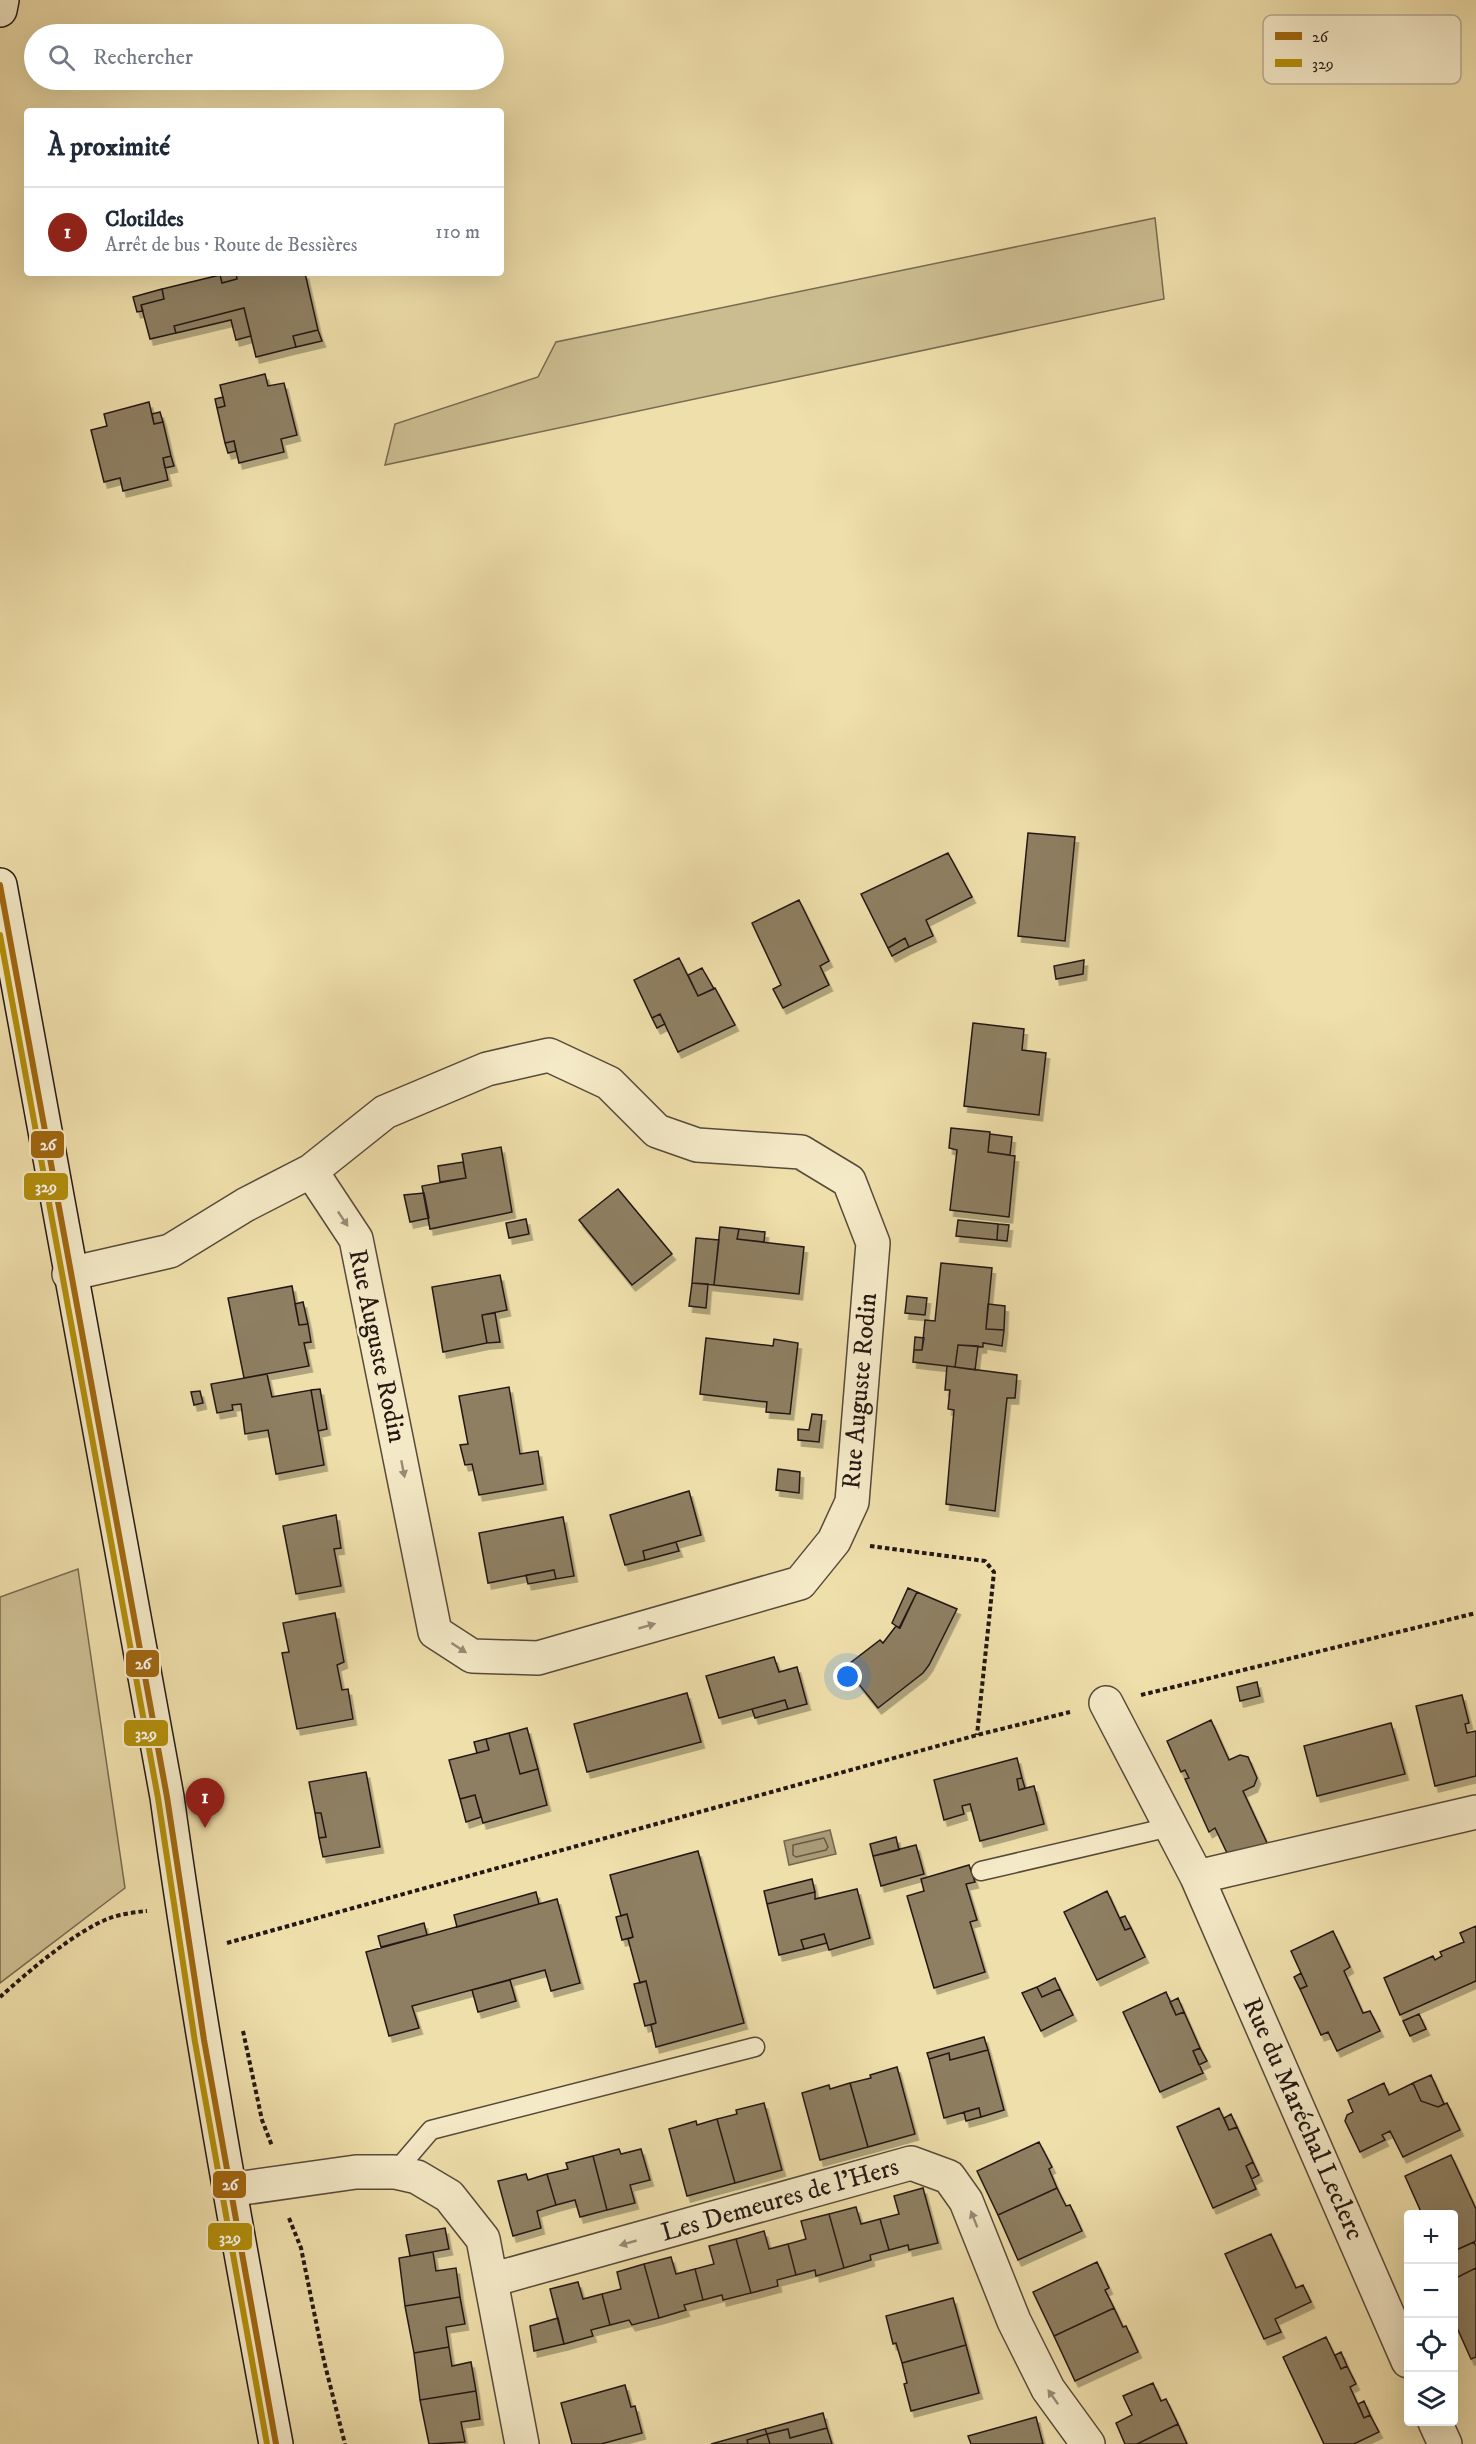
<!DOCTYPE html>
<html lang="fr">
<meta charset="utf-8">
<style>
:root{--surface:#fff;--page:#f2f2f3;--text:#1f2937;--muted:#747a83;--line:#e0e1e3;--accent:#8f2418}
body{margin:0;font-family:"IM FELL DW Pica",serif;background:var(--page);color:var(--text)}
.controls{position:absolute;right:18px;bottom:18px;display:grid;overflow:hidden;border-radius:6px;box-shadow:0 6px 24px #0002}
.controls button{width:54px;height:54px;display:grid;place-items:center;padding:0;border:0;border-bottom:2px solid var(--line);background:var(--surface);color:var(--text);font:30px sans-serif}
.you{position:absolute;left:848px;top:1677px;width:21px;height:21px;margin:-15px;border:4px solid #fff;border-radius:50%;background:#1a73e8;box-shadow:0 0 0 9px #1a73e833}
.badge{display:grid;place-items:center;width:39px;height:39px;border-radius:50%;background:var(--accent);color:#fff;font-size:20px;font-weight:700}
.pin{position:absolute;translate:-50% -50px;filter:drop-shadow(0 2px 3px #0008)}
.pin::after{content:'';position:absolute;top:32px;width:21px;height:18px;background:inherit;clip-path:polygon(0 0,100% 0,50% 100%)}
.list{margin:0;padding:0;list-style:none}
h2{display:flex;justify-content:space-between;align-items:center;height:78px;margin:0;padding:0 24px;font-size:26px}
h2 small{font-size:20px;font-weight:400;color:var(--muted)}
.list li{display:grid;grid-template-columns:39px 1fr auto;gap:18px;align-items:center;box-sizing:border-box;height:90px;padding:0 24px;border-top:2px solid var(--line)}
.list b{display:block;font-size:22px;white-space:nowrap}
.list p{margin:0;font-size:20px;white-space:nowrap;color:var(--muted)}
.list em{font-size:20px;font-style:normal;color:var(--muted)}
.icon{flex:none;width:33px;height:33px;fill:none;stroke:currentColor;stroke-width:2;stroke-linecap:round;stroke-linejoin:round}
.map{position:relative;flex:none;width:1476px;height:2444px;overflow:hidden}
.search{position:absolute;background:var(--surface);box-shadow:0 6px 24px #0002;left:24px;top:24px;width:480px;height:66px;display:flex;align-items:center;gap:15px;box-sizing:border-box;padding:0 21px;border-radius:33px;color:var(--muted);font-size:22px}
.panel{position:absolute;background:var(--surface);box-shadow:0 6px 24px #0002;left:24px;top:108px;width:480px;height:168px;border-radius:6px}
.map>svg:first-child{display:block}
.green{fill:#ccbd91;stroke:#786a52;stroke-width:1.5}
.water{fill:#aa9b77;stroke:#74674f;stroke-width:1.5}
.lines{fill:none;stroke-linecap:round;stroke-linejoin:round}
.shore{stroke:#675a45;stroke-width:1.5}
.building{fill:#8e7f62;stroke:#241813;stroke-width:1.5;filter:url(#shadow)}
.lane-casing{stroke:#574a39;stroke-width:21}
.street-casing{stroke:#574a39;stroke-width:36}
.secondary-casing{stroke:#241813;stroke-width:36}
.path{stroke:#241813;stroke-width:4;stroke-dasharray:4.5 3;stroke-linecap:butt}
.lane{stroke:#f5eac8;stroke-width:18}
.street{stroke:#f5eac8;stroke-width:33}
.secondary{stroke:#f5eac8;stroke-width:33}
.bus-1-casing{stroke:#f5eac8;stroke-width:10}
.bus-2-casing{stroke:#f5eac8;stroke-width:10}
.bus-1{stroke:#a0670f;stroke-width:6}
.bus-2{stroke:#b28e0a;stroke-width:6}
.oneway{fill:#978c77}
.labels{text-anchor:middle;dominant-baseline:central;stroke-width:4.5;stroke-linejoin:round;paint-order:stroke}
.street-label{font-size:26px;fill:#241813;stroke:#f5eac8}
.key{fill:#f5eac8;stroke:#b6ab92;stroke-width:1.5}
.key-label{font-size:16px;fill:#241813}
.line-badge{stroke:#f5eac8;stroke-width:2}
.badge-label{font-size:16px;text-anchor:middle;font-weight:bold;fill:#fff}
</style>
<div class="map">
<svg width="1476" height="2444" viewBox="0 0 1476 2444">
<defs>
<filter id="shadow"><feDropShadow dx="3.5" dy="6" stdDeviation="0" flood-color="#0004"/></filter>
</defs>
<rect width="100%" height="100%" fill="#efdfab"/>
<filter id="stains"><feTurbulence type="fractalNoise" baseFrequency=".00333" numOctaves="4"/><feColorMatrix values="0 0 0 0 .2 0 0 0 0 .09 0 0 0 0 .02 0 0 0 .5 -.17"/></filter>
<radialGradient id="worn" r=".72"><stop offset=".6" stop-color="#630" stop-opacity="0"/><stop offset="1" stop-color="#630" stop-opacity=".3"/></radialGradient>
<path class="green" d="M1155,218L1164,299L385,465L395,424L538,377L556,342Z
M78,1569L125,1888L0,1983V1597Z"/>
<path class="water" d="M830,1830L836,1854L789,1865L784,1841Z"/>
<g class="lines">
<path class="shore" d="M824,1838L828,1847L826,1850L796,1857L793,1855V1845Z"/>
</g>
<path class="building" d="M229,273H236L237,279L222,283L220,275Z
M236,273H305L318,330L293,336L296,347L256,357L244,308L174,326L176,333L150,339L141,305L164,299L162,289L220,275L222,283L237,279Z
M162,289L164,299L141,305L143,311L137,312L133,297Z
M244,308L251,336L236,340L231,320L176,333L174,326Z
M318,330L322,341L296,347L293,336Z
M265,374L268,386L284,383L297,435L281,439L284,452L239,463L234,441L225,443L217,408L225,406L220,385Z
M223,397L225,406L217,408L215,399Z
M149,402L154,424L163,422L171,456L163,458L168,480L123,491L120,478L104,482L91,430L107,426L104,414Z
M160,412L163,422L154,424L152,414Z
M234,441L236,451L228,453L225,443Z
M171,456L174,466L165,468L163,458Z
M1028,833L1075,837L1065,941L1018,936Z
M948,853L972,897L926,920L933,936L909,947L905,938L888,948L861,894Z
M799,900L829,961L820,966L829,985L783,1008L773,989L781,985L752,923Z
M905,938L909,947L892,956L888,948Z
M679,958L698,996L715,988L735,1025L678,1052L660,1014L652,1018L634,980Z
M1084,960L1083,974L1056,979L1054,966Z
M702,968L714,989L698,996L688,975Z
M660,1014L665,1024L657,1028L652,1018Z
M973,1023L1024,1029L1022,1050L1046,1053L1039,1115L964,1106Z
M951,1128L990,1132L988,1152L1015,1156L1009,1217L950,1210L957,1150L949,1148Z
M990,1134L1012,1137L1010,1155L988,1152Z
M501,1147L512,1212L430,1229L422,1186L466,1178L462,1154Z
M463,1162L466,1178L440,1182L438,1166Z
M618,1189L672,1254L632,1285L579,1220Z
M424,1193L429,1218L410,1222L404,1195Z
M526,1219L529,1234L509,1238L506,1223Z
M958,1220L998,1224L997,1240L956,1236Z
M998,1224L1009,1225L1007,1241L997,1240Z
M720,1227L739,1229L737,1239L804,1247L799,1294L714,1285Z
M739,1229L765,1232L764,1242L737,1239Z
M696,1238L719,1240L714,1285L692,1283Z
M941,1263L992,1268L986,1329L1004,1330L1002,1346L983,1343V1347L958,1345L955,1367L913,1362L914,1350H922L925,1320L935,1321Z
M500,1275L507,1310L482,1315L487,1343L443,1352L432,1287Z
M692,1283L708,1284L706,1308L689,1306Z
M292,1286L299,1325L308,1324L311,1342L304,1343L309,1366L244,1378L228,1298Z
M907,1296L927,1298L925,1315L905,1313Z
M303,1302L308,1324L299,1325L295,1304Z
M988,1304L1005,1306L1004,1330L986,1329Z
M495,1313L500,1342L487,1343L482,1315Z
M915,1337L924,1338L922,1350H914Z
M706,1338L773,1346L774,1339L798,1343L790,1414L766,1412L767,1402L700,1394Z
M958,1345L978,1346L975,1370L955,1367Z
M947,1366L1017,1375L1015,1398H1007L995,1511L946,1504L954,1410L948,1409L950,1390H945Z
M267,1374L272,1397L311,1390L324,1465L276,1474L268,1430L245,1434L241,1404L232,1405L233,1410L217,1413L211,1384Z
M509,1387L520,1454L538,1451L543,1484L479,1495L472,1464L465,1465L460,1445L468,1444L459,1396Z
M320,1389L327,1429L318,1431L311,1390Z
M200,1391L203,1403L194,1405L191,1392Z
M812,1414L822,1415L819,1442L798,1440V1429L809,1430Z
M778,1469L800,1472L799,1493L776,1490Z
M689,1491L701,1535L643,1551L645,1560L625,1565L610,1515Z
M336,1515L341,1548L334,1549L341,1586L296,1594L283,1526Z
M563,1517L574,1576L556,1579L554,1570L488,1583L479,1533Z
M676,1542L679,1551L645,1560L643,1551Z
M554,1570L556,1579L528,1584L526,1575Z
M908,1588L917,1592L899,1628L892,1623Z
M917,1592L957,1609L929,1665L923,1673L878,1708L845,1667L880,1640L883,1643L896,1626L900,1628Z
M335,1613L344,1662L337,1665L342,1690L348,1689L353,1719L297,1729L282,1653L289,1652L283,1623Z
M774,1657L779,1672L797,1667L807,1704L788,1709L785,1700L719,1718L706,1676Z
M1257,1682L1260,1696L1240,1701L1237,1687Z
M687,1693L701,1742L587,1772L574,1724Z
M1462,1695L1469,1723L1465,1724L1467,1733L1475,1731L1476,1733V1776L1435,1786L1416,1706Z
M785,1700L788,1709L755,1718L752,1709Z
M1211,1720L1229,1760L1240,1755L1248,1757L1257,1778L1254,1786L1243,1791L1268,1845L1227,1853L1215,1828L1209,1832L1185,1779L1189,1778L1185,1770L1181,1772L1167,1741Z
M1391,1723L1405,1774L1317,1796L1304,1746Z
M527,1728L538,1769L520,1774L509,1733Z
M509,1733L520,1774L538,1769L547,1805L483,1823L475,1795L460,1799L449,1760L489,1750L486,1739Z
M486,1739L489,1750L477,1753L474,1742Z
M1017,1758L1022,1778L1017,1779L1019,1790L1034,1786L1044,1824L980,1841L970,1804L962,1806L964,1814L944,1820L934,1780Z
M366,1772L380,1847L323,1857L319,1838L326,1837L321,1813H315L309,1782Z
M1022,1778L1025,1788L1019,1790L1017,1779Z
M475,1795L481,1817L466,1822L460,1799Z
M315,1813H321L326,1837L319,1838Z
M896,1837L899,1850L873,1856L870,1844Z
M916,1845L924,1874L881,1886L873,1856Z
M698,1851L744,2023L656,2047L651,2025L656,2023L646,1981L640,1983L628,1939L633,1937L627,1914L621,1916L610,1875Z
M969,1865L975,1882L966,1884L977,1920L970,1922L985,1972L934,1988L907,1896L924,1891L921,1879Z
M812,1879L815,1892L767,1904L764,1891Z
M857,1889L870,1938L829,1950L824,1934L801,1940L804,1949L779,1955L767,1904L815,1892V1899Z
M1107,1891L1125,1930L1131,1928L1145,1957L1097,1980L1064,1912Z
M536,1892L539,1904L457,1927L454,1915Z
M557,1899L580,1983L551,1991L545,1970L412,2006L419,2028L389,2036L366,1952Z
M627,1914L633,1937L622,1940L616,1917Z
M1125,1916L1131,1928L1125,1930L1120,1918Z
M424,1923L427,1935L381,1947L378,1936Z
M1476,1926V1981L1400,2015L1384,1978L1433,1956L1435,1960L1442,1956L1440,1952L1464,1942L1460,1933Z
M1333,1931L1350,1967L1344,1971L1363,2013L1370,2011L1380,2031L1337,2051L1328,2032L1321,2035L1300,1989L1307,1986L1291,1951Z
M824,1934L827,1943L804,1949L801,1940Z
M1301,1973L1307,1986L1300,1989L1294,1977Z
M1055,1978L1060,1989L1042,1997L1037,1987Z
M510,1980L516,2001L478,2012L472,1990Z
M646,1981L656,2023L645,2026L634,1984Z
M1037,1987L1042,1997L1060,1989L1073,2015L1041,2031L1022,1993Z
M1166,1992L1176,2015L1184,2012L1200,2048L1193,2051L1203,2073L1160,2092L1123,2012Z
M1178,1998L1184,2012L1176,2015L1170,2002Z
M1419,2014L1426,2029L1410,2036L1403,2021Z
M984,2037L988,2050L950,2060L949,2053L929,2059L927,2053Z
M1200,2048L1207,2061L1199,2065L1193,2051Z
M988,2050L1004,2110L981,2117L979,2108L944,2118L929,2059L949,2053L950,2060Z
M897,2067L915,2134L868,2147L850,2083L871,2078L870,2075Z
M1431,2075L1444,2104L1438,2107L1421,2101L1413,2083Z
M850,2083L868,2147L820,2160L802,2093L829,2085L830,2089Z
M1384,2083L1389,2095L1413,2083L1421,2101L1438,2107L1447,2103L1460,2130L1403,2157L1390,2131L1382,2135L1385,2140L1360,2152L1345,2121L1347,2115L1353,2112L1348,2100Z
M764,2103L782,2170L735,2183L717,2119L737,2114L736,2110Z
M979,2108L981,2117L966,2121L964,2112Z
M1219,2108L1229,2130L1237,2127L1253,2162L1246,2166L1256,2189L1213,2208L1177,2127Z
M1231,2114L1237,2127L1229,2130L1224,2118Z
M717,2119L735,2183L687,2196L669,2129L696,2121L697,2125Z
M1039,2142L1052,2167L1049,2169L1057,2188L998,2215L977,2171Z
M619,2149L621,2154L641,2149L650,2180L630,2185L635,2203L607,2210L593,2156Z
M1451,2155L1476,2209V2241L1454,2251V2214H1422L1405,2176Z
M593,2156L607,2210L580,2217L575,2200L556,2205L547,2174L568,2169L566,2163Z
M1253,2162L1259,2175L1252,2179L1246,2166Z
M526,2174L528,2180L547,2174L556,2205L537,2211L541,2228L513,2236L498,2181Z
M923,2188L938,2243L909,2250L908,2245L889,2250L880,2219L899,2214L894,2196Z
M1057,2188L1066,2206L1070,2205L1082,2231L1018,2260L998,2215Z
M856,2207L861,2224L880,2219L889,2250L870,2255L871,2260L844,2268L829,2214Z
M829,2214L844,2268L816,2276L815,2270L796,2275L788,2244L806,2239L801,2221Z
M445,2228L449,2249L410,2256L406,2235Z
M764,2231L769,2249L788,2244L796,2275L777,2280L778,2286L751,2293L736,2239Z
M1271,2234L1296,2288L1303,2285L1311,2302L1275,2319L1281,2332L1264,2339L1225,2254Z
M736,2239L751,2293L723,2300L722,2295L703,2300L695,2269L714,2264L709,2246Z
M1474,2242L1476,2246V2268L1454,2279V2251Z
M433,2252L436,2271L456,2268L460,2297L405,2306L399,2258Z
M671,2257L676,2274L695,2269L703,2300L684,2305L686,2310L659,2318L644,2264Z
M1097,2262L1109,2288L1105,2290L1114,2308L1054,2336L1033,2292Z
M644,2264L659,2318L632,2325L629,2320L610,2325L602,2294L621,2289L617,2272Z
M1476,2268V2357L1471,2359L1454,2321V2279Z
M578,2282L583,2299L602,2294L610,2325L591,2330L593,2336L564,2344L550,2289Z
M460,2297L465,2324L446,2327L449,2347L414,2353L405,2306Z
M953,2298L966,2345L902,2363L896,2343L893,2344L886,2316Z
M1114,2308L1123,2327L1126,2326L1138,2352L1075,2381L1054,2336Z
M558,2318L564,2344L534,2351L530,2326Z
M1326,2337L1341,2369L1347,2366L1356,2384L1350,2387L1364,2418L1370,2415L1379,2432L1354,2444H1324L1283,2357Z
M966,2345L979,2393L911,2411L904,2384L907,2383L902,2363Z
M449,2347L452,2366L471,2362L476,2391L420,2400L414,2353Z
M1341,2352L1347,2366L1341,2369L1335,2355Z
M1153,2383L1161,2401L1166,2399L1178,2424L1137,2444H1125L1116,2423L1132,2415L1123,2396Z
M625,2385L631,2407L635,2406L642,2433L601,2444H572L561,2403Z
M476,2391L480,2419L461,2422L465,2442L429,2444L420,2400Z
M1364,2401L1370,2415L1364,2418L1358,2404Z
M823,2413L827,2428L790,2438L788,2429L767,2434L765,2429Z
M1036,2417L1043,2444H971L968,2436Z
M1178,2424L1187,2444H1137Z
M827,2428L832,2444H770L767,2434L788,2429L790,2438Z
M765,2429L767,2434L747,2440L748,2444H711Z
M767,2434L770,2444H748L747,2440Z"/>
<g class="lines">
<g class="lane-casing">
<path id="lane" d="M981,1871L1170,1827
M395,2172L431,2130L755,2047"/>
</g>
<g class="street-casing">
<path id="street" d="M69,1274L170,1251L245,1205L311,1171L385,1112L487,1069L549,1055L609,1083L657,1131L697,1145L801,1152L849,1181L873,1243L852,1502L834,1541L800,1583L538,1658L472,1656L435,1632L356,1239L311,1171
M1106,1703L1197,1877L1408,2361
M1197,1877L1476,1812
M229,2190L356,2172H395L417,2177L449,2196L483,2239L522,2444
M491,2280L911,2163L949,2177L966,2201L1014,2321L1048,2389L1088,2444
M1435,2422L1445,2444"/>
</g>
<g class="secondary-casing">
<path id="secondary" d="M0,10L2,0
M0,885L167,1797C197,2014 236,2229 276,2444"/>
</g>
<path class="path" d="M870,1546L985,1561L994,1572L977,1735
M1141,1695L1476,1613
M227,1943L977,1735L1070,1712
M0,1997C28,1972 75,1931 110,1918C121,1914 135,1912 147,1911
M243,2031L262,2120L272,2146
M289,2218L301,2248L324,2361L345,2444"/>
<use href="#lane" class="lane"/>
<use href="#street" class="street"/>
<use href="#secondary" class="secondary"/>
<g class="bus-1-casing">
<path id="bus-1" d="M0,885L167,1797L204,2040L276,2444"/>
</g>
<g class="bus-2-casing">
<path id="bus-2" d="M0,935L158,1798L195,2042L267,2444"/>
</g>
<use href="#bus-1" class="bus-1"/>
<use href="#bus-2" class="bus-2"/>
</g>
<defs><path id="oneway-solid" d="M-6-.8H1V-3.2L6.5 0L1 3.2V.8H-6Z" transform="scale(1.5)"/></defs>
<g class="oneway">
<use href="#oneway-solid" transform="translate(343 1219) rotate(56)"/>
<use href="#oneway-solid" transform="translate(403 1469) rotate(79)"/>
<use href="#oneway-solid" transform="translate(647 1626) rotate(-16)"/>
<use href="#oneway-solid" transform="translate(459 1648) rotate(33)"/>
<use href="#oneway-solid" transform="translate(974 2219) rotate(-112)"/>
<use href="#oneway-solid" transform="translate(628 2243) rotate(164)"/>
<use href="#oneway-solid" transform="translate(1053 2397) rotate(-125)"/>
</g>
<g class="labels">
<g class="street-label">
<text transform="translate(377 1346) rotate(78)">Rue Auguste Rodin</text>
<text transform="translate(860 1391) rotate(-85)">Rue Auguste Rodin</text>
<text transform="translate(1303 2119) rotate(66)">Rue du Maréchal Leclerc</text>
<text transform="translate(780 2200) rotate(-16)">Les Demeures de l'Hers</text>
</g>
</g>
<rect x="1263" y="15" width="198" height="69" rx="9" class="key"/>
<rect x="1275" y="32" width="27" height="8" fill="#a0670f"/>
<rect x="1275" y="59" width="27" height="8" fill="#b28e0a"/>
<g class="key-label">
<text x="1312" y="42">26</text>
<text x="1312" y="69">329</text>
</g>
<g class="line-badge">
<rect x="30" y="1130" width="35" height="29" rx="6" fill="#a0670f"/>
<rect x="23" y="1172" width="46" height="29" rx="6" fill="#b28e0a"/>
<rect x="125" y="1649" width="35" height="29" rx="6" fill="#a0670f"/>
<rect x="123" y="1719" width="46" height="28" rx="6" fill="#b28e0a"/>
<rect x="212" y="2170" width="35" height="29" rx="6" fill="#a0670f"/>
<rect x="207" y="2222" width="46" height="29" rx="6" fill="#b28e0a"/>
</g>
<g class="badge-label">
<text x="48" y="1150">26</text>
<text x="46" y="1192">329</text>
<text x="143" y="1669">26</text>
<text x="146" y="1739">329</text>
<text x="230" y="2190">26</text>
<text x="230" y="2243">329</text>
</g>
<rect width="100%" height="100%" filter="url(#stains)"/>
<rect width="100%" height="100%" fill="url(#worn)"/>
</svg>
<div class="controls">
<button>+</button>
<button>−</button>
<button><svg class="icon" aria-label="locate" viewBox="0 0 24 24"><circle cx="12" cy="12" r="6"/><path d="M12 2v4M12 18v4M2 12h4M18 12h4"/></svg></button>
<button><svg class="icon" aria-label="layers" viewBox="0 0 24 24"><path d="M12 4l9 5-9 5-9-5zM3 14l9 5 9-5"/></svg></button>
</div>
<div class="you"></div>
<div class="pin badge" style="left:205px;top:1828px">1</div>
<div class="search"><svg class="icon" aria-label="search" viewBox="0 0 24 24"><circle cx="10" cy="10" r="6"/><path d="M15 15l6 6"/></svg>Rechercher</div>
<section class="panel">
<h2>À proximité<small></small></h2>
<ul class="list">
<li><span class="badge">1</span><div><b>Clotildes</b><p>Arrêt de bus · Route de Bessières</p></div><em>110 m</em></li>
</ul>
</section>
</div>
